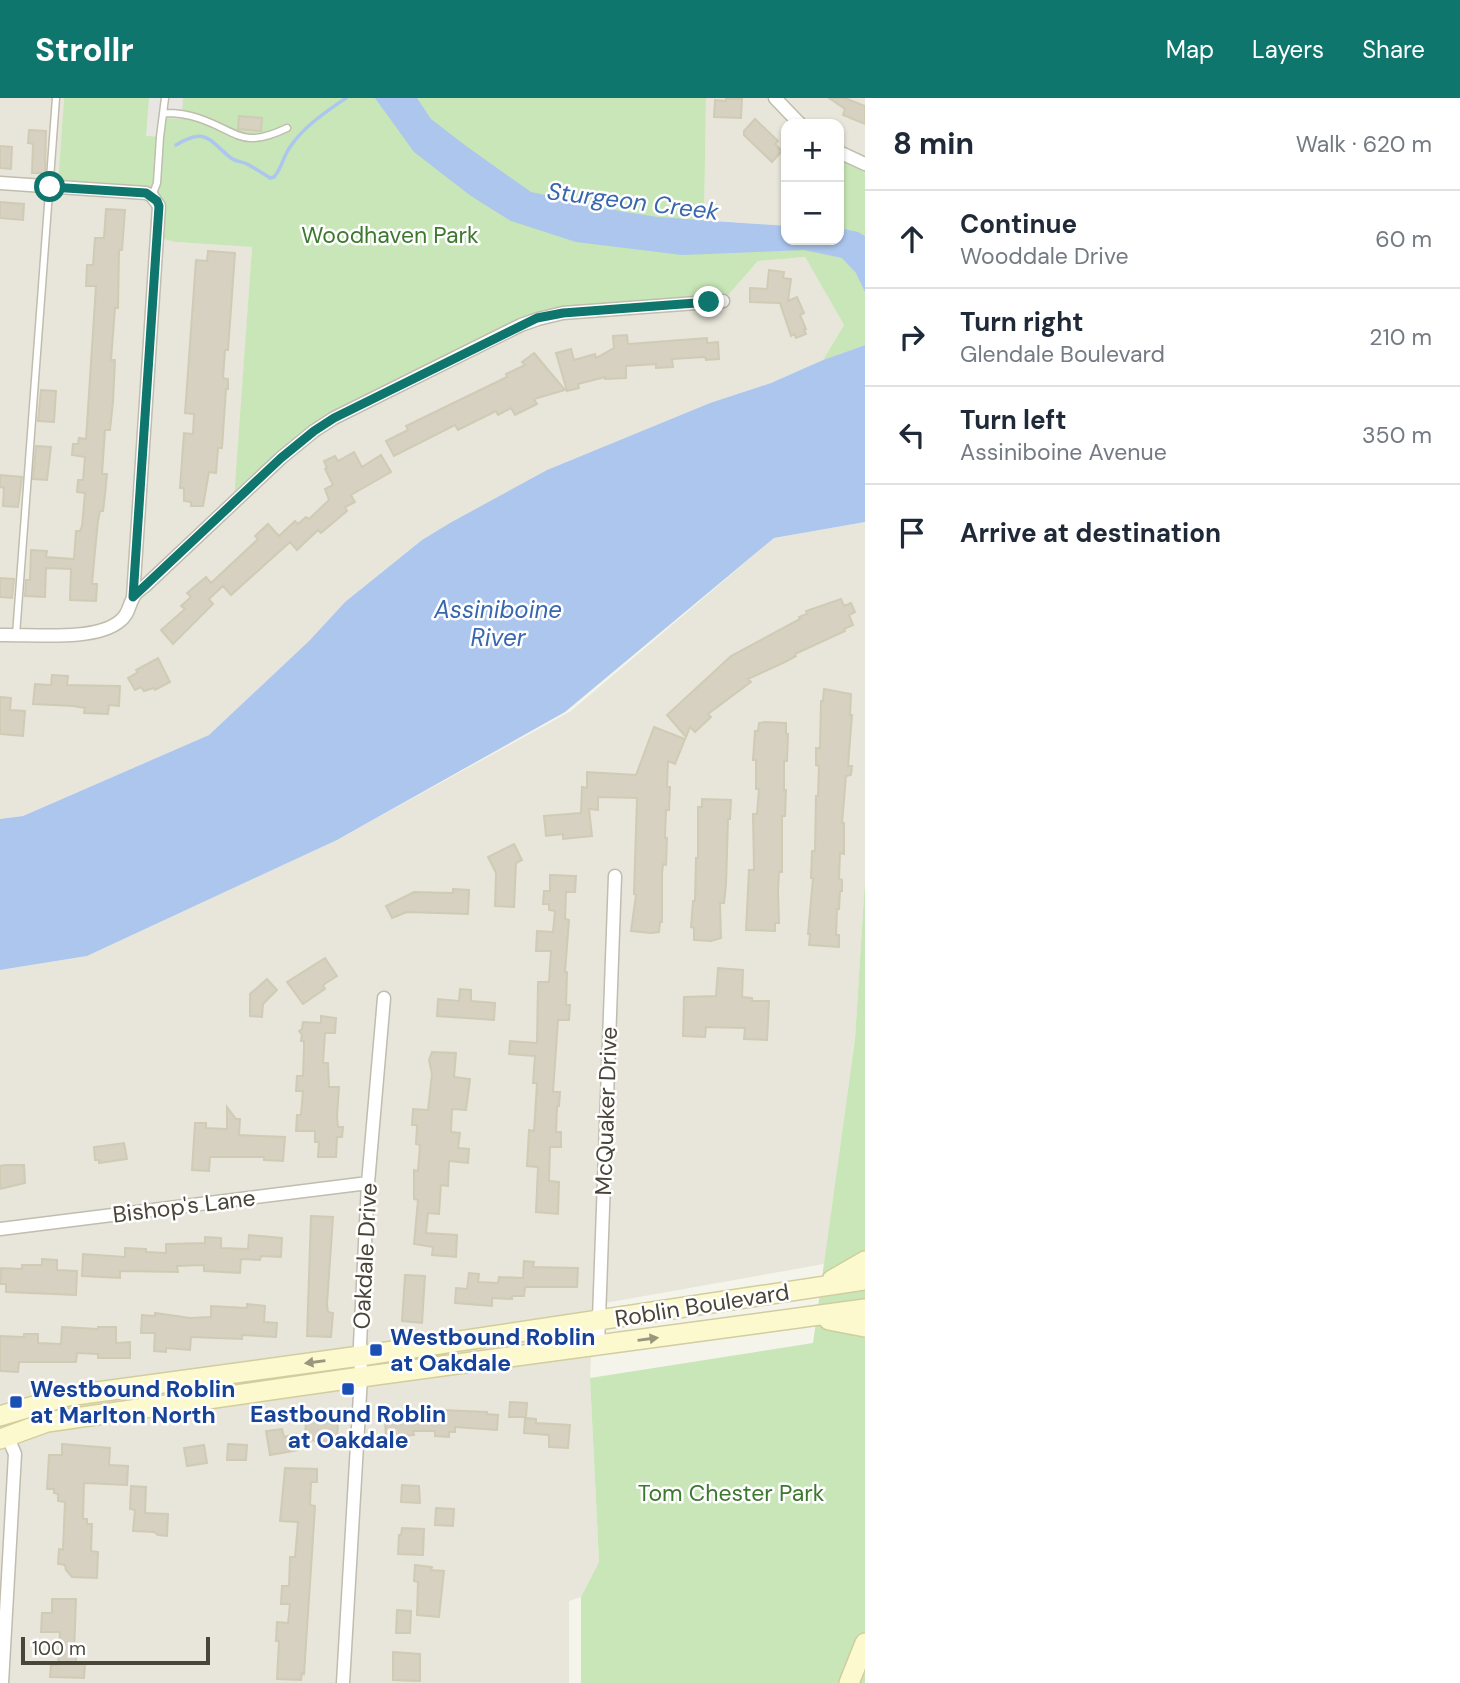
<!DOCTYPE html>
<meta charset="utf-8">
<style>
:root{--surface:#fff;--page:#f2f2f3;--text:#1f2937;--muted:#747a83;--line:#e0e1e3;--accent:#0f766e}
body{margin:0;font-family:"DM Sans",sans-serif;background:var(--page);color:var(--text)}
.controls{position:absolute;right:21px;top:21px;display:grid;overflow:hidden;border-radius:14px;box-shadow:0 2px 5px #0004}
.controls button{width:63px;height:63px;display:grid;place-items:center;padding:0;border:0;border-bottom:2px solid var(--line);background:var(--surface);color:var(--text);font:35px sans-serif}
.scale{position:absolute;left:21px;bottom:18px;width:189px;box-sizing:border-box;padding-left:7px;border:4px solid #494539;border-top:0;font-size:19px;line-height:24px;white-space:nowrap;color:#494539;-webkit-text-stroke:5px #fff;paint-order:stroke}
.stop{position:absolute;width:21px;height:21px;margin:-16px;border:5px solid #0f766e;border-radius:50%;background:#fff}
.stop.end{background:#0f766e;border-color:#fff;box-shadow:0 2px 7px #0008}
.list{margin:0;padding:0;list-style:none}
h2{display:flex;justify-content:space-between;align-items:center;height:91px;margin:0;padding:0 28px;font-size:30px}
h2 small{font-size:23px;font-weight:400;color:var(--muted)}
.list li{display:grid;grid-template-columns:46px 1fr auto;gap:21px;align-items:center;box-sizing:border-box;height:98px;padding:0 28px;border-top:2px solid var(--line)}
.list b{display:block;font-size:26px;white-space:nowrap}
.list p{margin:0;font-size:23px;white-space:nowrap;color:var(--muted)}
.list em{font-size:23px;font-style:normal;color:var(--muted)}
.icon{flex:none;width:38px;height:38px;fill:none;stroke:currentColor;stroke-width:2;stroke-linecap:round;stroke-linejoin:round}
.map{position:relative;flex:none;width:865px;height:1585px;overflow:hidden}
header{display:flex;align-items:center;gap:42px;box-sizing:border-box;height:98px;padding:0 35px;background:var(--accent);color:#fff}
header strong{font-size:33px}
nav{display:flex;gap:38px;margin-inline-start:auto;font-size:24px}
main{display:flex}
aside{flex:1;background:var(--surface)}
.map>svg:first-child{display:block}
.residential{fill:#e8e6da}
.green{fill:#c8e6b7}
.parking{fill:#e7e6e2}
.water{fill:#acc6ed}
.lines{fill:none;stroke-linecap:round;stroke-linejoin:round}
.stream{stroke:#acc6ed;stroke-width:3.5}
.building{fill:#d6d1c1;stroke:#d0cbb5;stroke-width:2}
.lane-casing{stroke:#c0bdae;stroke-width:9}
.street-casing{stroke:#c0bdae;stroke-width:15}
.secondary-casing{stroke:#d1cd9e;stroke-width:22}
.lane{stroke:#fff;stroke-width:6}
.street{stroke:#fff;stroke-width:12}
.secondary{stroke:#fcf9ce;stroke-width:19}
.oneway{fill:#9a967c}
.route{stroke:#0f766e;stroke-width:9}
.transit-dot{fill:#1a4fb4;stroke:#fff;stroke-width:2.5}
.labels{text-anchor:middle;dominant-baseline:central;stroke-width:5;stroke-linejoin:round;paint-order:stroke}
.park-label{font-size:23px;fill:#3d782f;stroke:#fff}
.street-label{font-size:23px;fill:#494539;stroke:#fff}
.transit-label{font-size:23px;font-weight:bold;fill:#164399;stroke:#fff;text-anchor:start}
.water-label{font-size:24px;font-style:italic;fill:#3867af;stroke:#fff}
</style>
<header>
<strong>Strollr</strong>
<nav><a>Map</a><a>Layers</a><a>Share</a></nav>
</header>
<main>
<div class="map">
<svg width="865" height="1585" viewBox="0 0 865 1585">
<rect width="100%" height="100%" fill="#f5f4eb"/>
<path class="residential" d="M0,0H64L59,89L146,95L175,144L252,149L235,401L305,340L538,221L723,203L758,163L805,159L844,227L823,262L771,285L710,305L547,372L422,442L345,504L309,543L209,637L23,718L0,721Z
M706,0H865V66L839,54V26H786V128L704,122Z
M865,424V781L855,941L824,1166L594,1207L590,1280L599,1464L581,1499L569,1503V1585H0V872L87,858L337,742L571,613L774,440Z"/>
<path class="green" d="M64,0H706L704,123L786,128V142H839V54L865,66V247L823,262L844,227L805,159L758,163L723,203L552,217L334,320L234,402L252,149L175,144L153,138L152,98L58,89Z
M865,781V1585H581V1499L599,1464L590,1280L813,1245L855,941Z"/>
<path class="parking" d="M149,0H183L182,21L165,20L163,39L146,38Z"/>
<path class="water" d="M375,0H417L431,21L466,48L531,94L625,114L658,119L786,128V142H839V130L858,134L865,138V194L856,175L842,160L804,152L682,157L576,144L511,123L471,98L414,54Z
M865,247V424L774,440L565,614L337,742L87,858L0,872V721L23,718L209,637L309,543L345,504L422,442L450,425L547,372L710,305L771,285L823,262Z"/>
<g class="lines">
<path class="stream" d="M176,47C207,28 209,43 231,60C236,64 241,63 247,66C254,70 263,75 270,80L274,79C282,70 283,59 290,49C304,28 326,14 346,0"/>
</g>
<path class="building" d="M829,0H845L865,8V26L843,17L845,11Z
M726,1H742L741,20L714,19L715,2L726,3Z
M239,18L262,20L261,33L238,31Z
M755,21L778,43L775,46L782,53L772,64L744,37V33Z
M29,32L46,33L45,75H32L33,46L28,45Z
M0,48L12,49L11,71L0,70Z
M0,104L24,106L23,122L0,120Z
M106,111L125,112L122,152H119L118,210H115L111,262H115L113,304L110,332H105L102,376H107L105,397L103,413H100L98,423L95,453L92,486H97L96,503L70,502L71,471L46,470L45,499L25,498L26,482H30L31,452L47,453L46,459L74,461L76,433H80L82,428L85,395L77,394L78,382H83L85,359L72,357L73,346H78L79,340L86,341L96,188H86L87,167H93L95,140H104Z
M208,153L235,155L228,252H225L223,280L228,281V291H226L222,350H218L216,375L209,374L203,408H191V404L184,403V390H180L184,335L193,336L194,316L185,315L196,162L207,163Z
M769,172L784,174L783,180L791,181L788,203L797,199L804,215L800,217L806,231H804L806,236L796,240L794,236L791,238L780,205L750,204V190L767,191Z
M627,237L628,246L707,240V245L718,244L719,261L706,262L705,259L672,261L673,269L656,270V266L626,268V280L605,281V279L578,286L579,290L567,293L556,255L571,251L574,262L595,256L596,260L614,250L613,238Z
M534,255L565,292L534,301L537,306L515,317L511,310L498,317L496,313L458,332L455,327L394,358L386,343L408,332L406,328L507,279L506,276L525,267L522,264Z
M41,292L56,293L54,324L38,323Z
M36,348L51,349L47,382L33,381Z
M354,354L362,369L381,357L391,374L351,397L355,404L345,409L347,413L321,435L318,432L297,452L290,444L231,497L223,488L209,501L213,506L173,546L161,532L185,511L181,508L191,499L187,495L206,479L211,485L258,441L255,438L268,426L279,438L295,423L298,426L306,419L309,421L329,402L325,391L333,387L325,371L327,370L324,363L335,358L338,363Z
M0,377L22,379L18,409L3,408L4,390L0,389Z
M0,480L14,481L12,500L0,499Z
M841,501L844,508L851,505L855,514L849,517L853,527L844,531L845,533L795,556L796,558L785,564L748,581L751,584L708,616L711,619L695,634L690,629L686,639L667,617L731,558L800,521L799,519L807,516L806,513Z
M158,560L170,584L155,592L154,590L144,593L141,589L135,592L128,580L138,574L136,572Z
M52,577L68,578L67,587L120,588L119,608L109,607L108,616L84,615L85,610L73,608L33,606L35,586L51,587Z
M824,591L851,596L850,617H852L848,668H852L851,677L846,678L842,725H844V756L840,755L839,781L842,782V793H840L839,811H837L836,837H839V849L809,847L810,836H808L813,780H811L812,753H815L816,698H818L819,668L816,667V650H820L821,603H823Z
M0,599L11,600L10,612L25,613L23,638L0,636Z
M765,624L786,625V636H788L787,663H784V692H786L785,718H782V774H779L778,792L779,825H775V833L746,832L749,772H754L753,716H757L759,691H756V662H753L755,633H758L759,625Z
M654,629L685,641L675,666L668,663L667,689H670L669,712H666L665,740H667L666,767L663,766L662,776V824H660L659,834L651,835L631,833L636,797L634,796L637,700L598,699V712L589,711L592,738L563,741V736L546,738L544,718L581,715L582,689L587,690V674L636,677Z
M702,701L731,702L730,721H728L726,787L724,805H720L721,840L711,843L694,842V830L691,829L693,803H695L696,760H698V709H702Z
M514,746L522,762L516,765L514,809L495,808L496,775L488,759Z
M550,777L576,778L575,794H566L565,821L569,822L565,874H567L566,907H570L569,922H558L553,994H560L559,1008H557L556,1034H561V1049H550L549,1083L559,1084L558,1116L536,1114L538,1069L527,1068L529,1032L534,1033L537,985H533L535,958L509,956L510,943L537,945L538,884H549L551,853H536L537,833L553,834L555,813L549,812V806H543L544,793H550Z
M453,791L469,792L468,816L407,814L392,820L386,808L414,794L453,795Z
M325,860L337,878L323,887L325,891L303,906L287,884Z
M718,870L743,872L742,899L752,900V903H769L767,942L744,941L745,930L706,929L705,939L683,938L684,899L716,898Z
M267,881L277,892L263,906L262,919L250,918V896Z
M460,891L471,892V903L495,905L494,922L437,918L438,901L459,903Z
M321,918L336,920L335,935H325L323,965H328L329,989H339L337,1019L338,1029H343L342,1039H337L336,1059H318L319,1044H315V1033H296L297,1017H301L303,993H296L297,978H303L304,950V943H301L302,937L299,933L302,931L303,924L321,925Z
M432,954L456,955L454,979L470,981L466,1012L452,1011L451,1034L460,1035L458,1050L469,1051L468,1065L449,1063L448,1088L441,1087L439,1116L428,1115L426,1135L457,1137L456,1159L432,1157L433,1149L414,1146L418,1102L414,1101V1072L418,1073L420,1047L416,1046L417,1027H412L413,1011L428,1012L432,976L429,962Z
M227,1009L236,1021H240L239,1037L285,1039L283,1063L264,1062V1059H210L209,1073L192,1072L195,1025H206V1030L227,1031Z
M124,1045L127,1061L99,1065V1062H95L94,1049Z
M5,1067H24L25,1085L0,1091V1068Z
M311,1118L333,1119L327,1206L328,1214L333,1215L331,1239L307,1238Z
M249,1137L282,1140L281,1159L261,1158L260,1162L241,1161L240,1175L204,1173V1167L177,1168L178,1174L120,1173V1180L82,1178L83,1156L125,1159V1150L146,1151V1154L166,1155V1146L205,1145V1139L221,1140V1150L248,1151Z
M42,1161L57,1162V1172L77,1173L76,1197L6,1194V1186H0L1,1170L22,1171V1167H42Z
M524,1163L534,1164L533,1169L578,1170L577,1189H525L524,1198H512V1201L492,1200V1208L455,1205L456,1190L467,1191L469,1175L479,1176L478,1184L498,1185L499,1179L523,1180Z
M405,1177L425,1178L422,1225L402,1223Z
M247,1206L265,1208L264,1224L277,1225L276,1239L242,1237V1241L191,1239L190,1252L166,1250V1254L154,1253L155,1235H141L142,1217L155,1218V1215L190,1220L211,1219V1208L247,1210Z
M62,1229L98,1231V1229H116V1245L130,1244V1260H98V1256L77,1255L76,1264H19L18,1274L0,1273V1238L24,1239V1236H38V1245L61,1246Z
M510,1304L527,1305L526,1319H509Z
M419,1311L487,1314V1316L498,1317L497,1332L455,1329V1334H449V1339L435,1338V1333H413L414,1337L386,1340L385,1321L419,1319Z
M525,1320L536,1321V1325L570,1327L568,1350L549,1349V1337L524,1335Z
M306,1322L338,1323L337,1344L305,1342Z
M282,1331L284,1339L296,1336L299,1352L270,1357L266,1333Z
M62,1346L110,1350L109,1367L128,1368L127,1387L84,1385L83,1421H87V1426H92L91,1453L98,1454L97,1480L72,1479L66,1472L65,1467L58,1466L59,1451L63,1452L65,1404L58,1403V1396L54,1395V1391H47L49,1357H62Z
M228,1346L247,1347L246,1362H227Z
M204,1347L207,1365L187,1368L184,1350Z
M285,1370L317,1371V1384H311L310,1407L315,1408L313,1440L304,1576L302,1575L301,1582L277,1581L279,1543H276L277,1524L288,1525L290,1506H281L282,1488H289L290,1459H295L298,1424L280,1423Z
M402,1387L419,1388L420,1405L401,1404Z
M131,1388L146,1389L145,1415L168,1416L167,1438L158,1437L154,1434L133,1433L135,1412L130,1411Z
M436,1410L454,1411L453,1428L435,1427Z
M402,1430L424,1431L423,1457L398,1456L399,1437H401Z
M415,1467L432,1469L431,1472L444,1473L439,1519L417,1517L418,1484L414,1483Z
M52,1501H76L74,1555H76V1566H85L84,1580L50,1579L51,1567H58L60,1534H41L42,1515H52Z
M397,1512L411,1513L410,1535H396Z
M393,1554L420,1556V1583L393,1582Z"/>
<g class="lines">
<g class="lane-casing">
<path id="lane" d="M164,15C176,15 187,16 198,20C238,33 241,52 287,30
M152,98L157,85L160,39L165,0
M16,537L56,0"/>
</g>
<g class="street-casing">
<path id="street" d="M775,0L800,26
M839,54L865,66
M0,85L146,95L152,98L159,108L133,499
M0,537C32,536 95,544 120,523C129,516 128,509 133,500C135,495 141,491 145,488L281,360L314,333L334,320L521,227L538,221L563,215L723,203
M0,1131L368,1085
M598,1248L615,778
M2,1585L15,1356L7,1337
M343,1585L361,1279L360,1246L368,1085L384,900"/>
</g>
<g class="secondary-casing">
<path id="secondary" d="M832,1182L865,1163
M829,1222L865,1229
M0,1318L68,1298L360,1258L865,1182
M0,1341L47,1324L361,1279L865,1211
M849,1585L865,1545"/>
</g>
<use href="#lane" class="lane"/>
<use href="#street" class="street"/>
<use href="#secondary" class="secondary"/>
</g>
<defs><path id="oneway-solid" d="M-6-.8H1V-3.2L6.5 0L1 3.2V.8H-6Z" transform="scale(1.75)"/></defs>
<g class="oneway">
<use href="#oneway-solid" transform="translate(648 1241) rotate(-8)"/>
<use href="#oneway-solid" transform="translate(315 1264) rotate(172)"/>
</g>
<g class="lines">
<path class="route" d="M50,89L146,95L157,103L159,108L133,499L281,360L314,333L334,320L537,220L563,215L709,204"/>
</g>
<g class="transit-dot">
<rect x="369" y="1245" width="14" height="14" rx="3.5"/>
<rect x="341" y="1284" width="14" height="14" rx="3.5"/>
<rect x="9" y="1297" width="14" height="14" rx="3.5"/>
</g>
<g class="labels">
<g class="park-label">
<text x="390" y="137">Woodhaven Park</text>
<text x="731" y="1395">Tom Chester Park</text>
</g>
<g class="street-label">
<text transform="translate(606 1013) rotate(-88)">McQuaker Drive</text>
<text transform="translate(184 1108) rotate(-7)">Bishop's Lane</text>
<text transform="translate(365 1158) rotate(-87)">Oakdale Drive</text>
<text transform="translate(702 1207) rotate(-9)">Roblin Boulevard</text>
</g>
<g class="transit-label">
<text x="390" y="1239">Westbound Roblin<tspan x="390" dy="26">at Oakdale</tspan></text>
<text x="30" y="1291">Westbound Roblin<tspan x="30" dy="26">at Marlton North</tspan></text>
<text x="348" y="1316" text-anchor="middle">Eastbound Roblin<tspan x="348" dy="26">at Oakdale</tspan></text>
</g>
<g class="water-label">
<text transform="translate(633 103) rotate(7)">Sturgeon Creek</text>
<text x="498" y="511">Assiniboine<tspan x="498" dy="28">River</tspan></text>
</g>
</g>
</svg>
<div class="controls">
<button>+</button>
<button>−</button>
</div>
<div class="scale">100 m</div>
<div class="stop" style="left:50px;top:89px"></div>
<div class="stop end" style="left:709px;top:204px"></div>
</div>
<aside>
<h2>8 min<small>Walk · 620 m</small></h2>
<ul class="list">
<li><svg class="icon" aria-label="ahead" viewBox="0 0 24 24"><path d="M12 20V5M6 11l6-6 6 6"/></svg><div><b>Continue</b><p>Wooddale Drive</p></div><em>60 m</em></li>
<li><svg class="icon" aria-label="right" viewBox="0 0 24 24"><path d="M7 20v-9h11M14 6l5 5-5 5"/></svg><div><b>Turn right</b><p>Glendale Boulevard</p></div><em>210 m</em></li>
<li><svg class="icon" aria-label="left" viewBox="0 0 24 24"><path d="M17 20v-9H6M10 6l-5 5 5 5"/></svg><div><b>Turn left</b><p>Assiniboine Avenue</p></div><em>350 m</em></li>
<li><svg class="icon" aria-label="arrive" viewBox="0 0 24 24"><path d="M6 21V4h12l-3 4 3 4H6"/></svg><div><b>Arrive at destination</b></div></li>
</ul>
</aside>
</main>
